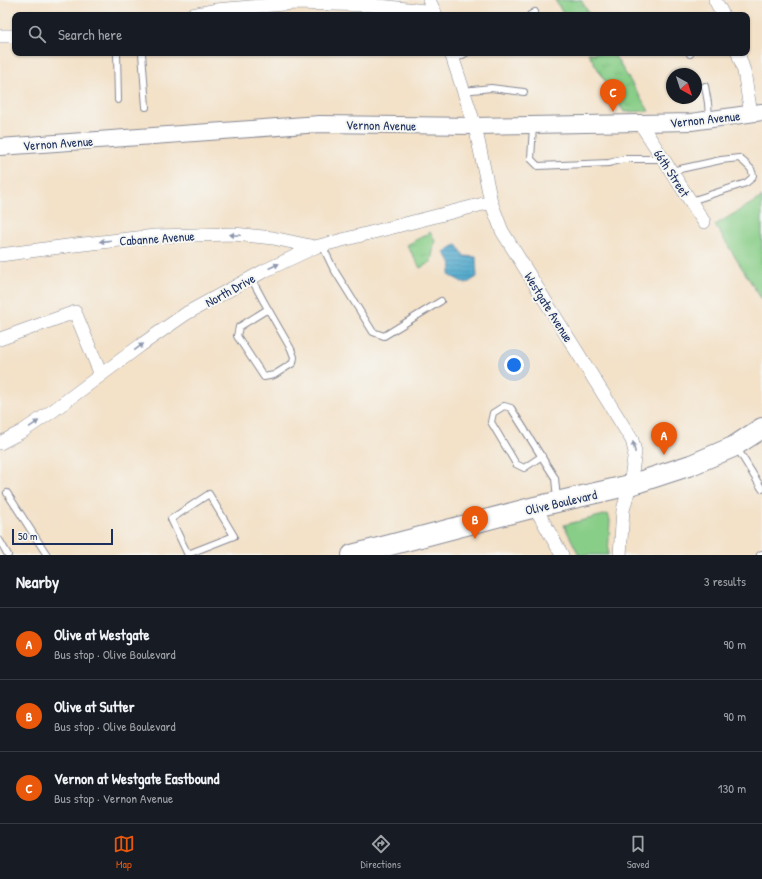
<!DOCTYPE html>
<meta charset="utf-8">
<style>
:root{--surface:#171b24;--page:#20242c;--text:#f1f3f6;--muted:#9ea1a6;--line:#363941;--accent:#ea580c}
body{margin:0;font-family:"Patrick Hand",sans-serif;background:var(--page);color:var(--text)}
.compass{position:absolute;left:666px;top:68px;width:36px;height:36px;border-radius:50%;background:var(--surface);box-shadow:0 1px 3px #0004;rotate:141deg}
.scale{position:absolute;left:12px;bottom:10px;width:101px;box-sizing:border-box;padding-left:4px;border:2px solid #1b2f5e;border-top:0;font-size:11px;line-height:14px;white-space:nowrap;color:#1b2f5e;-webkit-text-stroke:3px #f6f6f2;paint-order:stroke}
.you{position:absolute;left:514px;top:365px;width:14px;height:14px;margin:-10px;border:3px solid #fff;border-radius:50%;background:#1a73e8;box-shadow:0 0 0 6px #1a73e833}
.badge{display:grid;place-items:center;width:26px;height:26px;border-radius:50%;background:var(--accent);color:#fff;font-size:13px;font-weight:700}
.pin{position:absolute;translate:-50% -33px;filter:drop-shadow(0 1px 2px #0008)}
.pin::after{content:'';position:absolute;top:21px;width:14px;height:12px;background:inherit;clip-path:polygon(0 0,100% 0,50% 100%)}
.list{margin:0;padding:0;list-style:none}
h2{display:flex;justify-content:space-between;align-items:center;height:52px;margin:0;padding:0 16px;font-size:17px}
h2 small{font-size:13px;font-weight:400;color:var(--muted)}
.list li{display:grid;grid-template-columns:26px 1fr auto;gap:12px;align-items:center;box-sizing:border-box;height:72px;padding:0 16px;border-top:1px solid var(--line)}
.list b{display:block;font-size:15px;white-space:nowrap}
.list p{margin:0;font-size:13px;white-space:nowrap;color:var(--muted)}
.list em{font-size:13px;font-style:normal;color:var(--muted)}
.icon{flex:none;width:22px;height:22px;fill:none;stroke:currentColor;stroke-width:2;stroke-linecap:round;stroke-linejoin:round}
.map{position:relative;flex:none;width:762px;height:555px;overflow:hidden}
.search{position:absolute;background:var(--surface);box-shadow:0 1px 3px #0004;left:12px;right:12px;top:12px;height:44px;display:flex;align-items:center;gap:10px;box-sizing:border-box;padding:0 14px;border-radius:8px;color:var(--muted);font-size:15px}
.sheet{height:268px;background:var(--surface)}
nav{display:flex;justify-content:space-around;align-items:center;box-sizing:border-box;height:56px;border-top:1px solid var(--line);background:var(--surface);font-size:11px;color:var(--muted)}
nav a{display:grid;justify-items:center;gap:2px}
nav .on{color:var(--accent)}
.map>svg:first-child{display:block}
.grass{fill:#89ce88;stroke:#527e73}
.park{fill:url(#park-tufts);stroke:#527e73}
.water{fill:url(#water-rules);stroke:#346b94}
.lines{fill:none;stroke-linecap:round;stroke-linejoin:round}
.service-casing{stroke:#878893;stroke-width:8}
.minor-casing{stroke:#878893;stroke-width:14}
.tertiary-casing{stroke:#878893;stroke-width:18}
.primary-casing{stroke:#878893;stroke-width:22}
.service{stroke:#fff;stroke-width:6}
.minor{stroke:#fff;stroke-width:13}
.tertiary{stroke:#fff;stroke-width:16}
.primary{stroke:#fff;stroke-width:20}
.oneway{fill:#8d97ae}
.labels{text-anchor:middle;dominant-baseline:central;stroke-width:4;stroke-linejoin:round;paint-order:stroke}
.street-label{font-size:13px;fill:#1b2f5e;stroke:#f6f6f2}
</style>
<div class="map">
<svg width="762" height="555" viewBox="0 0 762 555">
<defs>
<pattern id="park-tufts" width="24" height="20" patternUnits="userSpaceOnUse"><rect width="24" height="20" fill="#89ce88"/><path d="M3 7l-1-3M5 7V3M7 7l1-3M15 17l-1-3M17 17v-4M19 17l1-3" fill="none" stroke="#76b178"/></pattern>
<pattern id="water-rules" width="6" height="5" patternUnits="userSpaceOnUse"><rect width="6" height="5" fill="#4da7cb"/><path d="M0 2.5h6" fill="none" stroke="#3f88a8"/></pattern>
</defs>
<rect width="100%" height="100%" fill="#f6f6f2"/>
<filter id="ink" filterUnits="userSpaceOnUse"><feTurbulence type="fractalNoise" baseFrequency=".025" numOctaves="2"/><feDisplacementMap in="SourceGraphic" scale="8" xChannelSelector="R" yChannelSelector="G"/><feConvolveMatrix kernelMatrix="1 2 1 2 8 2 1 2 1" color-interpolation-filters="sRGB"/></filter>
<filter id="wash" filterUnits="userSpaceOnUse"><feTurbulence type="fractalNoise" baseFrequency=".012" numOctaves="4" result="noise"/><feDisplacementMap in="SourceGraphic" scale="16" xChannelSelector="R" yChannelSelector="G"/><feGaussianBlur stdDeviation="0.9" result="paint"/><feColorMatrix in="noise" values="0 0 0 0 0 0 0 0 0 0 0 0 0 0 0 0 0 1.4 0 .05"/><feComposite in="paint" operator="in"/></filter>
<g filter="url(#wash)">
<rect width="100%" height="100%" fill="#f3e1c8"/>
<path class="grass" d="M762,197V300L715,225Z
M608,514L610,520L608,555H579L564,525Z"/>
<path class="park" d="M555,0H581L590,15H564Z
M588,53H613L649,111L624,112Z
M430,232L435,240L431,262L420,268L407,245Z"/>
<path class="water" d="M457,244L464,256L476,257L477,277L466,284L449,275L452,264L444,252Z"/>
</g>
<g filter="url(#ink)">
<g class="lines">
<g class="service-casing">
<path id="service" d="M530,15L535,12
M117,53L118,100
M142,53L146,107
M690,53V54
M454,60L466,53
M705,86L708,103L709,118
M463,91L491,88L524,92
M533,126L531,159L538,166L609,163L624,159H663
M671,171L721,160L739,158L745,163L751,169L753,175L752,178L746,183L691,201
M322,245L333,268L373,332L384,336L441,301
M251,278L264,302L291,349L294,357L293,363L274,375L264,377L237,336L239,327L268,309
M737,448L762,489
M542,456L524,468L516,464L491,422L493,413L504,406L511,408L555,478L557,499
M7,493L47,555
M0,541L8,555
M188,554L234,536L209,494L171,519L188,555
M760,555L762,554"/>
</g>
<g class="minor-casing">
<path id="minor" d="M429,0L436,15
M715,0L723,15
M191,15L216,10L295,3L370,5L434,12
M0,36H15
M451,53L475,126L491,202L502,231L551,310L632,440L635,452L630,485L623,510L620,555
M738,53L744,71L751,114
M640,123L704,222
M0,255L75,245L155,236L234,234L273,238L315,247
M0,339L75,312L101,375
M0,443L23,431L54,410L141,345L187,313L264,271L315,247L491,202
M535,507L562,555"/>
</g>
<g class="tertiary-casing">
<path id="tertiary" d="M0,147L320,124L475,126L640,123L691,122L762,112"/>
</g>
<g class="primary-casing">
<path id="primary" d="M352,555L535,507L630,485L691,465L733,447L762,428"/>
</g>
<use href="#service" class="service"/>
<use href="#minor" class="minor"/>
<use href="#tertiary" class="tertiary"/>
<use href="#primary" class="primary"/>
</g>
<defs><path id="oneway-solid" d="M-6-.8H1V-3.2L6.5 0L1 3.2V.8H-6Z"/></defs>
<g class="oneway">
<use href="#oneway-solid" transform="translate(235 235) rotate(-177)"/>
<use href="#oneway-solid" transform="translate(105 241) rotate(174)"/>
<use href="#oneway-solid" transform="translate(274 266) rotate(-25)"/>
<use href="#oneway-solid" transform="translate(139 347) rotate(-36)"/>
<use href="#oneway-solid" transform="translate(34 424) rotate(-34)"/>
<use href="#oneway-solid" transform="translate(634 447) rotate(-102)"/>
</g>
</g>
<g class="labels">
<g class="street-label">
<text transform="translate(705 119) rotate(-6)">Vernon Avenue</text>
<text transform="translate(381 125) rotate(1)">Vernon Avenue</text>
<text transform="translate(58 143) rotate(-4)">Vernon Avenue</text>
<text transform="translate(672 173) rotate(57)">66th Street</text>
<text transform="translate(157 238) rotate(-4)">Cabanne Avenue</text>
<text transform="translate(230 290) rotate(-29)">North Drive</text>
<text transform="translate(549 307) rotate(58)">Westgate Avenue</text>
<text transform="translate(561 502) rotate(-13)">Olive Boulevard</text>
</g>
</g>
</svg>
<svg class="compass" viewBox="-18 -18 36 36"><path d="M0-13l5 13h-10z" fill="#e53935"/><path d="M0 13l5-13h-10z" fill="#9ea1a6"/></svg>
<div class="scale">50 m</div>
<div class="you"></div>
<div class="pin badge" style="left:664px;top:455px">A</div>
<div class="pin badge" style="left:475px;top:539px">B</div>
<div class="pin badge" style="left:613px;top:112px">C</div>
<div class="search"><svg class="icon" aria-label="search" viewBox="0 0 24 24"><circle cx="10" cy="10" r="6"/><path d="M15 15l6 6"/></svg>Search here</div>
</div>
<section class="sheet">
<h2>Nearby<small>3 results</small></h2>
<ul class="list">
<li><span class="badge">A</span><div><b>Olive at Westgate</b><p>Bus stop · Olive Boulevard</p></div><em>90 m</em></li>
<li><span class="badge">B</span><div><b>Olive at Sutter</b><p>Bus stop · Olive Boulevard</p></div><em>90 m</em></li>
<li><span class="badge">C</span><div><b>Vernon at Westgate Eastbound</b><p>Bus stop · Vernon Avenue</p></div><em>130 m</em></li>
</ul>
</section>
<nav>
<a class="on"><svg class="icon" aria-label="map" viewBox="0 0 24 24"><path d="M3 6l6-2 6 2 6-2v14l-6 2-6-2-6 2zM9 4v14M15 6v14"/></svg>Map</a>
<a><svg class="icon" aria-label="directions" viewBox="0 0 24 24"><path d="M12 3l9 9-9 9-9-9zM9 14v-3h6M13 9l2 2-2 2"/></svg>Directions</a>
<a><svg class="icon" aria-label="saved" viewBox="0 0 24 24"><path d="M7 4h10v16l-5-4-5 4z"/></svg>Saved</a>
</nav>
